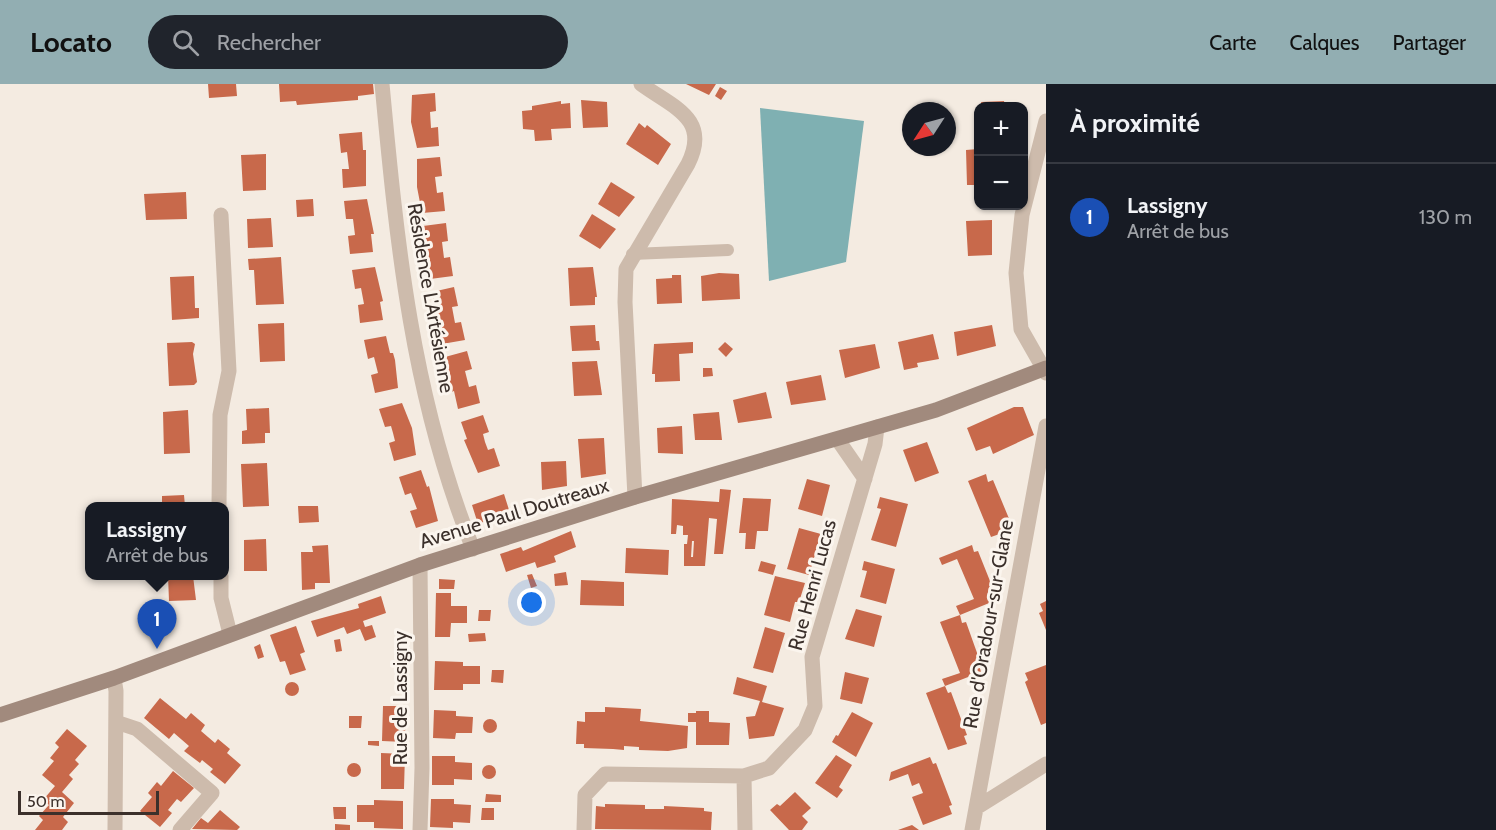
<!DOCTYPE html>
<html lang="fr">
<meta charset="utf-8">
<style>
:root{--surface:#171b24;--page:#20242c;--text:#f1f3f6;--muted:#9ea1a6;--line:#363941;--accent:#92aeb2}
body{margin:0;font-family:Cabin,sans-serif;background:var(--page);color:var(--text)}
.controls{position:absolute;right:18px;top:18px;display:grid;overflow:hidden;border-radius:12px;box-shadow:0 2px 4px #0004}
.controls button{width:54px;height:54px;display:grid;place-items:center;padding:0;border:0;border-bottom:2px solid var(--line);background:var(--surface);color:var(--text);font:30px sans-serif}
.compass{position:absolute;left:902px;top:18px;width:54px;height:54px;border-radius:50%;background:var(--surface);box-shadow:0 2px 4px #0004;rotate:234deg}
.scale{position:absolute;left:18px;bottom:15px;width:141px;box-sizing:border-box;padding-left:6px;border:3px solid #3b302b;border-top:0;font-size:16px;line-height:21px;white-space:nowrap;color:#3b302b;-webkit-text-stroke:4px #fbf5ee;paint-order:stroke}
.you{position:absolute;left:532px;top:519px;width:21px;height:21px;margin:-15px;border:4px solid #fff;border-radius:50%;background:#1a73e8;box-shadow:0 0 0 9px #1a73e833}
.badge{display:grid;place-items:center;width:39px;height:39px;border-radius:50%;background:var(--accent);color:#fff;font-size:20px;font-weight:700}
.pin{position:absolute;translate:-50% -50px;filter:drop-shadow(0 2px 3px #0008)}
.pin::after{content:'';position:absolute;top:32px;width:21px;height:18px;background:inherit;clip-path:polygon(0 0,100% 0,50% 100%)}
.popup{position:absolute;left:85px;top:418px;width:144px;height:78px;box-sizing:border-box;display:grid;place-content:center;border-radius:12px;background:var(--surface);filter:drop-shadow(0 2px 4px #0005);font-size:20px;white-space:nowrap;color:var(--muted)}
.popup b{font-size:22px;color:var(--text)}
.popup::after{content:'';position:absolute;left:50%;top:100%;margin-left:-12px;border:12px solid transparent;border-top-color:var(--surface)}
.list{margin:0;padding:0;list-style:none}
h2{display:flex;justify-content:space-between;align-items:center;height:78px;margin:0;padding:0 24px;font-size:26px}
h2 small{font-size:20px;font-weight:400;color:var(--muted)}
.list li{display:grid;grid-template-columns:39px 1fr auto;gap:18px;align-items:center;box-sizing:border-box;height:108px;padding:0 24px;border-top:2px solid var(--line)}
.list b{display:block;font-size:22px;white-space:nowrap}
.list p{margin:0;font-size:20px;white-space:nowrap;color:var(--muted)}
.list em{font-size:20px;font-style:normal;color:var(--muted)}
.icon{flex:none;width:33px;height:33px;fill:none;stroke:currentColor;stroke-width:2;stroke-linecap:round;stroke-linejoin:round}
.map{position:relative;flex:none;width:1046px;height:746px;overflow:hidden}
header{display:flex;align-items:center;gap:36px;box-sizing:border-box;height:84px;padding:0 30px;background:var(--accent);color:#111}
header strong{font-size:28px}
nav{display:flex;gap:33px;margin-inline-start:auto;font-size:21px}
.search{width:420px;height:54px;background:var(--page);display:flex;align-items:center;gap:15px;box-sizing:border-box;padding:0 21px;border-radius:33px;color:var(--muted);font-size:22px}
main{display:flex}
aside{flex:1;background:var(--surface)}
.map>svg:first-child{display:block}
.water{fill:#7fb0b2}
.building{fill:#c8694b;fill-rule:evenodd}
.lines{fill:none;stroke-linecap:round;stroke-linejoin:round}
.lane{stroke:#cdbbac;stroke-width:12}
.street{stroke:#cdbbac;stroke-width:15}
.secondary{stroke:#a18a7d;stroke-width:15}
.labels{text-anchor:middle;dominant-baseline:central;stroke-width:6;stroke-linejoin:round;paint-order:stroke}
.street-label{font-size:20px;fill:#3b302b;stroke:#fbf5ee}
</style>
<header>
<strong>Locato</strong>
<div class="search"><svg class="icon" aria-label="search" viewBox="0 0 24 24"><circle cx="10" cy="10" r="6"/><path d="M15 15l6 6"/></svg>Rechercher</div>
<nav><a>Carte</a><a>Calques</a><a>Partager</a></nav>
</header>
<main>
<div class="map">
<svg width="1046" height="746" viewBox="0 0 1046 746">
<rect width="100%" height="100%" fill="#f4ebe1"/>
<path class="water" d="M760,24L864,37L846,178L769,197Z"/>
<path class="building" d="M208,0H236L237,12L209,14Z
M279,0H373L374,10L358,12V16L297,21L296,17L280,18Z
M686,0H716L709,11Z
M720,3L727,7L721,16L715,12Z
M435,9L436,27L430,28L431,44L438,43L439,62L417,64L411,38L412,11Z
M581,16L607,18L608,43L583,44Z
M561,17V20L570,19L571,44L551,45L552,56L535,57L534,46L523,45L522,27L532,26V22Z
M1004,17L1005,22H982L981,18Z
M639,39L645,44L647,41L671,60L658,81L626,60Z
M362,48L363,66H366V102L343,104L342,85H349L347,68L341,69L339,50Z
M978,65V101H967L966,66Z
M266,70V106L243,107L241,71Z
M440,73L442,92L435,93L437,109L443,108L445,127L422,129L417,103V75Z
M611,98L635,113L619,133L598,120Z
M186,108L187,135L146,136L144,110Z
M313,115L314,132L297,133L296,116Z
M367,115L374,150H371L373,168L350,170L348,152L355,151L353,135H346L344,117Z
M592,130L616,145L600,165L579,152Z
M271,134L273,163L248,164L247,135Z
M992,136V171L968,172L966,137Z
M446,139L448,157L442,158L444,174L450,173L453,192L430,195L424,169L423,142Z
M281,173L284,220L256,221L254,186H249L248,175Z
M375,183L383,217L380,218L383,236L360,239L358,221L364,220L361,204L355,205L352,186Z
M593,183L597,213H595V221L570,222L568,184Z
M719,189L739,190L740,215L702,217L701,192Z
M672,191H681L682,219L657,220L656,195L672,194Z
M194,192L195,224H199V234L172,236L170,193Z
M454,203L458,222L452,223L455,239L461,238L465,256L442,260L433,226L435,225L432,208Z
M284,239L285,277L260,278L258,240Z
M595,241L596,257H599L600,266L572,267L570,242Z
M992,241L996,262L957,272L954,248Z
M933,250L939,275L917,279L918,283L904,286L898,258Z
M386,252L390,269H393L395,276L398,304L375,309L371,291L378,289L374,273L368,275L364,256Z
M192,258L195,260L193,270L197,298L194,301L169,302L167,259Z
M693,258V269L679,270L680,297L655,298V290H652L654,260Z
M725,258L733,265L726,273L718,265Z
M875,260L880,284L845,294L839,266Z
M467,267L472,285L465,287L469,303L476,301L480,319L458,325L454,307L451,308L445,273Z
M597,277L602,311L574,312L572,278Z
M703,284H712L713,292L703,293Z
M821,291L826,316L791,321L786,298Z
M766,308L772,334L738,339L733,316Z
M402,319L412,344L416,371L394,377L389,359L395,357L393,349L391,342L385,343L379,325Z
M1014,323H1023L1034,351L993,370L990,362L976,367L967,344Z
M269,324L270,349H265V359L242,360V347L247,346L246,325Z
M188,326L190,369L164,370L163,328Z
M719,328L722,356H695L693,330Z
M483,331L489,348L483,350L485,358L488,366L494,364L500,382L478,389L464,356L467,355L461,338Z
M682,342L683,370L658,369L657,344Z
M604,354L606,390L581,394L578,355Z
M927,358L939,389L915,398L903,366Z
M566,377L567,402L542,406L541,378Z
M267,379L269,422L243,423L241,380Z
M421,386L427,403L429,402L438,437L416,444L410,427L417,425L411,409L405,411L399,393Z
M986,390L988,398L993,396L1010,437L1005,439L1008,447L991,453L968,397Z
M807,395L830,401L822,432L798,425Z
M720,405L731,406L723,470H714L717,435L709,434L705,482H684V460H687L688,451H683V442L677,441L676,450H671L672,415L719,418ZM692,457H694L693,473H691Z
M504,410L510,429L478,440L472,421Z
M184,411L185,422H162V412Z
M880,413L908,420L896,463L871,456L881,425L877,424Z
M743,414L771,415L768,447H757L755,465H745L746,449H739Z
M298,422H318L319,438L299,439Z
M799,444L821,450L809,491L787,485Z
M571,447L576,463L554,472L556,478L537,484L535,478L506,488L500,470L521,463L523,467Z
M266,455L267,487H244V456Z
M328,461L330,499H315V505L302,506L301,468H313L312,462Z
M972,461L974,468L978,467L994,507L990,509L994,517L960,531L956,522L974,515L957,475L942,481L939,474Z
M626,464L669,466L668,491L625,489Z
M761,477L776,481L773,491L758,487Z
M864,477L895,485L886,520L860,513L867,487L862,486Z
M566,488L568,501L555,502L554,490Z
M532,490L537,502L531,504L527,491Z
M168,492H193L196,516L169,517Z
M775,492L805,499L799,518H795L790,538L764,531Z
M439,495L455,496L454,505H439Z
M581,496L624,498V522L580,521Z
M436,509H451V522H467V539H451L450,553H435Z
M381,512L386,529L363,537L365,543L372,541L376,553L365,557L360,545L347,550L344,543L317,553L311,537L359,524L358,520Z
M1046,517V546L1039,529L1043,527L1040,520Z
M856,525L882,532L874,563L845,555Z
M479,526H491L490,537H478Z
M960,531L962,539L966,538L981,580L979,581L981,588L945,602L942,595L960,589L940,538Z
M296,542L305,568L300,570L306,586L290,591L285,577L280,578L270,551Z
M765,543L785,549L773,589L753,584Z
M485,549L486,557L469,558L468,550Z
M340,555L342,567L336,568L334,556Z
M260,560L264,573L258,575L254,563Z
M435,577L463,578V582H480V600H463V606H434Z
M1046,581V639L1041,641L1025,598L1028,596L1025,589Z
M492,586H504L503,599L491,598Z
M845,588L869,594L862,620L840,615Z
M737,593L767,602L762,618L784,624L774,652L749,655L746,633L755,632L760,617L733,610Z
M285 605a7 7 0 1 1 14 0a7 7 0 1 1-14 0Z
M945,602L948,609L951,608L967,651L964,652L967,660L948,666L926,609Z
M160,614L186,635L191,629L205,641L201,647L215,659L218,655L230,665L227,669L241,681L225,700L210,688L213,685L202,676L200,679L184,667L189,662L174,649L169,655L144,634Z
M383,622H406L405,658L382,657Z
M605,623L641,625L640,637L688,642L687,664L668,667L639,666V663L624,662V666L613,665L584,664V660H576L577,637L585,638V628H605Z
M434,626L456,627V632L473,633L472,649H456L455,655L433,654Z
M696,627H709V638L730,639L729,661H696V638H688V629H696Z
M852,628L873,639L856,673L832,658L836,651L838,652Z
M349,632H362L361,644H349Z
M483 642a7 7 0 1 1 14 0a7 7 0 1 1-14 0Z
M67,645L87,662L75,676L79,680L69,691L73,695L62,708L74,719L63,733L68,738L62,746H35L43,736L39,732L49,721L43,716L55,702L42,691L54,677L50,674L59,663L55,659Z
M368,657H379V662L368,661Z
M381,669L405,670L404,705H381Z
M836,671L852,681L839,703L843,706L837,714L815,699Z
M432,672H455V678L472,679V696L454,695V701H432Z
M930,673L933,680L936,679L952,721L949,722L952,730L923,741L912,713L923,709L919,699L912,702L908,690L889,697L891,688Z
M347 686a7 7 0 1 1 14 0a7 7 0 1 1-14 0Z
M482 688a7 7 0 1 1 14 0a7 7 0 1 1-14 0Z
M173,687L194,704L181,718L177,715L168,726L172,729L160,743L140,727L152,713L148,709L157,698L161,702Z
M795,708L811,724L802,732L808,738L802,746H789L770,726L777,720L780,722Z
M486,710L501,711V718H485Z
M431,715H454V720L471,721L470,739L453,738V744L430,743Z
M374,716L403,717V745L374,744V738H357V721H374Z
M605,720L645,721V725H664V722L704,724V727L712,728L711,746L595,745L596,722L605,723Z
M333,723H346V735H334Z
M482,724H494V736H481Z
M220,726L240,743L237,746L192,745L201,734L208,739Z
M335,740L350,741V746H335Z
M912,741L919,746H898Z"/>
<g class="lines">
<path class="lane" d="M632,170L728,166"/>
<path class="street" d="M382,0C397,161 412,313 473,465
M1046,37L1022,131L1016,189L1021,245L1046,289
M838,356L865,395
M635,413L625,218L626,185L688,80C711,34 672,23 641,0
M219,422L220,331L229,287L221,131
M221,492V514L230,550
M114,594L116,607L115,746
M116,638L137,645L212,709L180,746
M744,692L745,746
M976,724L1046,680
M420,746L422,684L420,481
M584,746L585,711L605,690L744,692L769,684L805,646L815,622L812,573L875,360L877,343
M972,746L1046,342"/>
<path class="secondary" d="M0,631L114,594L420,481L635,413L936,326L1046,284"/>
</g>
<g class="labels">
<g class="street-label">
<text transform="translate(431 214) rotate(80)">Résidence L'Artésienne</text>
<text transform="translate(514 429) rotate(-17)">Avenue Paul Doutreaux</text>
<text transform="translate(812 501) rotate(-75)">Rue Henri Lucas</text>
<text transform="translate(988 540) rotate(-80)">Rue d'Oradour-sur-Glane</text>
<text transform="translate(400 614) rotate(-90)">Rue de Lassigny</text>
</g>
</g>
</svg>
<div class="controls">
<button>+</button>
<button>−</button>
</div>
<svg class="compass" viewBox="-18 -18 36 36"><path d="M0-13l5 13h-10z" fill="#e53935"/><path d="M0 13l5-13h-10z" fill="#9ea1a6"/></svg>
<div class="scale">50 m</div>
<div class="you"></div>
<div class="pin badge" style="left:157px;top:565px;background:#1a4fb4">1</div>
<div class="popup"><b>Lassigny</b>Arrêt de bus</div>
</div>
<aside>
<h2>À proximité<small></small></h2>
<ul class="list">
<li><span class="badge" style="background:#1a4fb4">1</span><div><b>Lassigny</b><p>Arrêt de bus</p></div><em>130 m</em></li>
</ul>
</aside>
</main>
